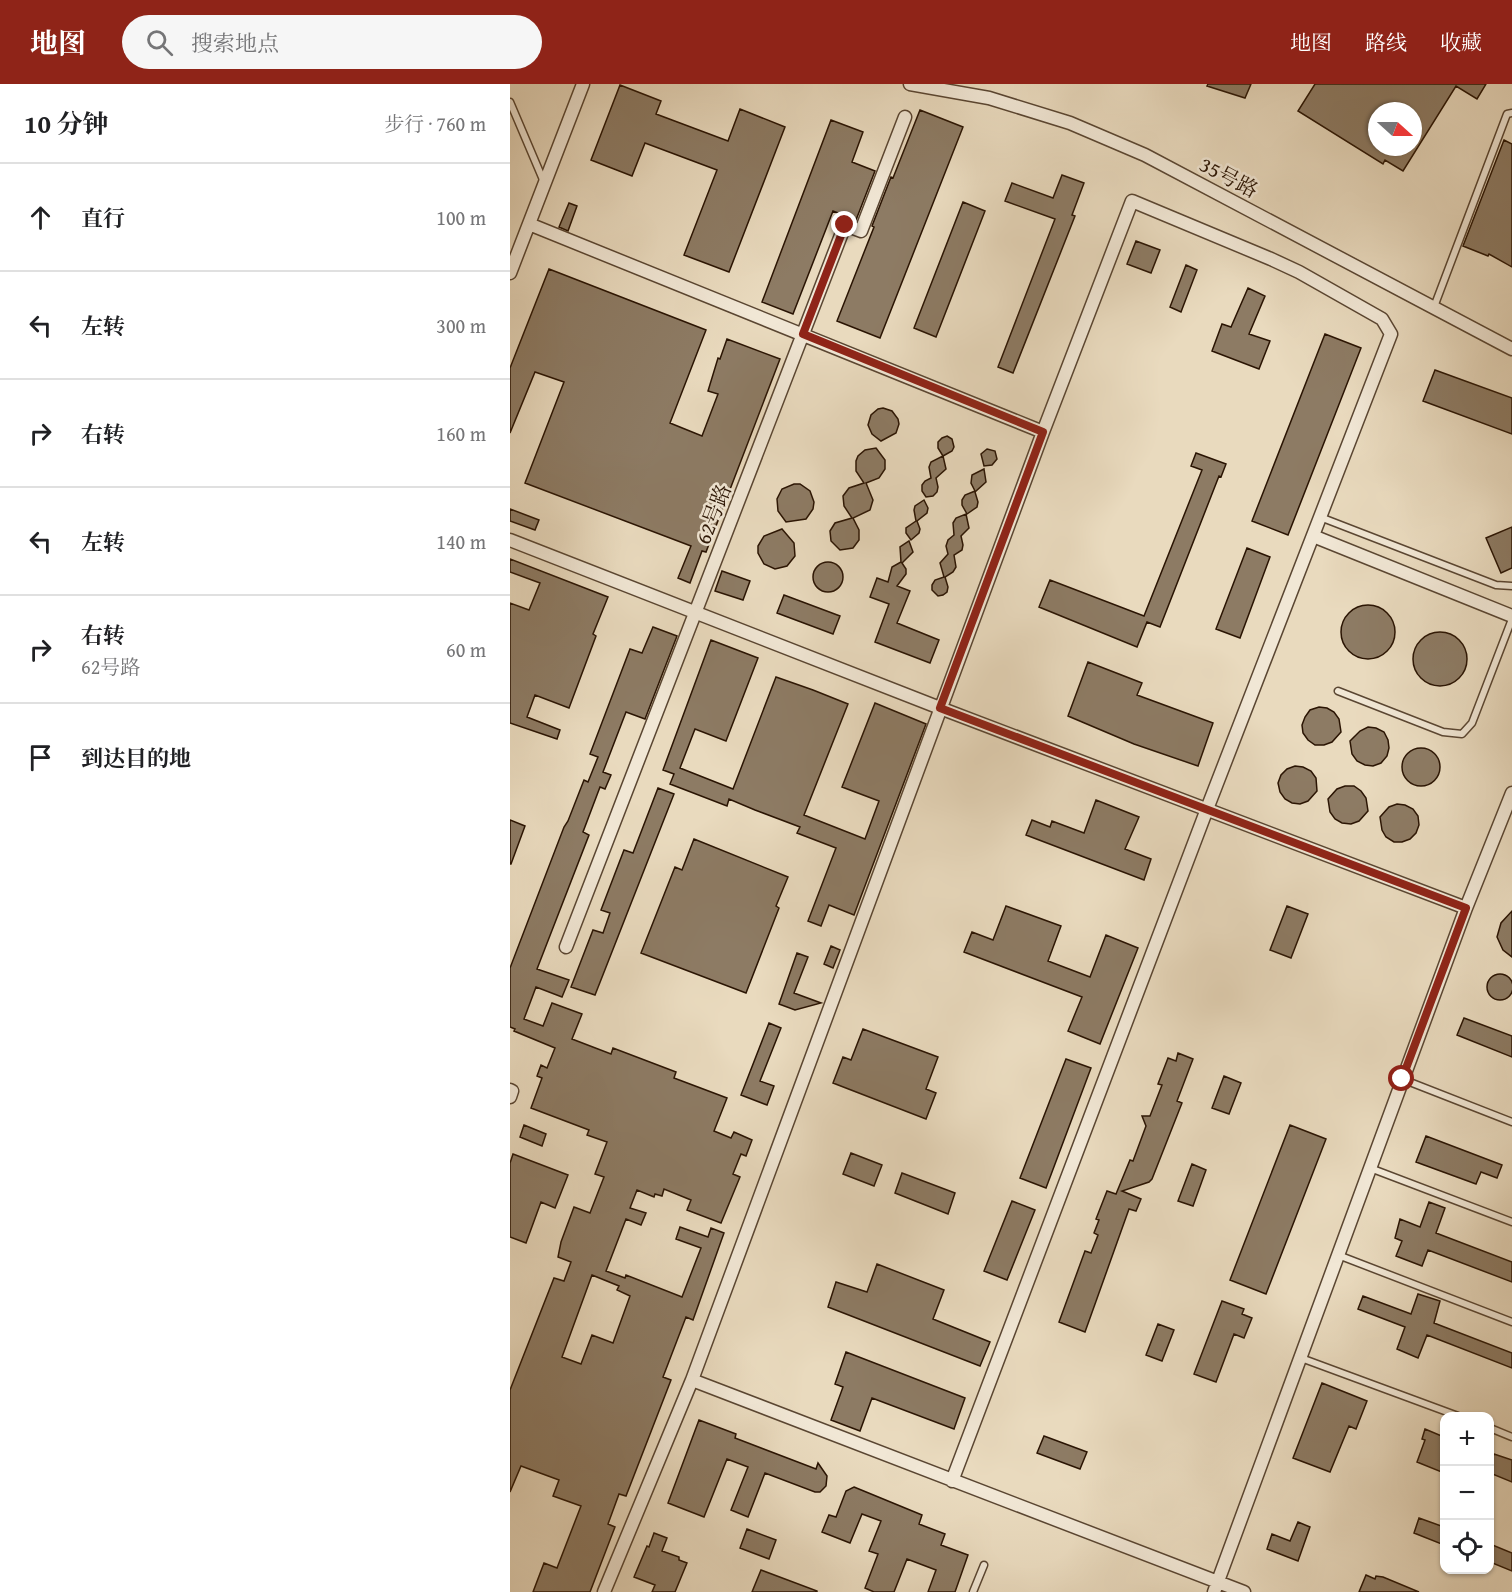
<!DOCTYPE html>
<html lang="zh">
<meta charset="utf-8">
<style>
:root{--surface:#fff;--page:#f6f6f6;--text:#202124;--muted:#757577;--line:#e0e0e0;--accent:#8f2418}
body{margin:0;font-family:"Gentium Book Plus","Noto Serif SC",serif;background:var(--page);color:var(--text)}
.controls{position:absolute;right:18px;bottom:18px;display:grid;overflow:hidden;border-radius:12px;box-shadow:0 2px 4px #0004}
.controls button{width:54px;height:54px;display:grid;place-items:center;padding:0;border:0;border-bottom:2px solid var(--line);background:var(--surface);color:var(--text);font:30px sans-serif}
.compass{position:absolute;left:858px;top:18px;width:54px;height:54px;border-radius:50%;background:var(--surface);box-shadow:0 2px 4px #0004;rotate:111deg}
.stop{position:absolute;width:18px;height:18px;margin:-14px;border:4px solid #8f2418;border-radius:50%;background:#fff}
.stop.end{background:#8f2418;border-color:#fff;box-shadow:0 2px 6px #0008}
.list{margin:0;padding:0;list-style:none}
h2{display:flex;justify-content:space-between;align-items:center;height:78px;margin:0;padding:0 24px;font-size:26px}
h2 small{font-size:20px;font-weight:400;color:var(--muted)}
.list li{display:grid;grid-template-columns:39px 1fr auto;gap:18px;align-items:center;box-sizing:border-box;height:108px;padding:0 24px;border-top:2px solid var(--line)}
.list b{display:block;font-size:22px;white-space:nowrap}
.list p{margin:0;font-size:20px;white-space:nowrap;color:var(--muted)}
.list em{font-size:20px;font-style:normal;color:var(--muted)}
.icon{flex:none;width:33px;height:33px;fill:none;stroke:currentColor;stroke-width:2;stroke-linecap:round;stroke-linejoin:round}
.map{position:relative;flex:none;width:1002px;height:1508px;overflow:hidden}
header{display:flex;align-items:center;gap:36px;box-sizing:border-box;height:84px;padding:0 30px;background:var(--accent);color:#fff}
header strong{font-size:28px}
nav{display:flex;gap:33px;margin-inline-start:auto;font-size:21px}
.search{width:420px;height:54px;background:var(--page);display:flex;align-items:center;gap:15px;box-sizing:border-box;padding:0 21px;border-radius:33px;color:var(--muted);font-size:22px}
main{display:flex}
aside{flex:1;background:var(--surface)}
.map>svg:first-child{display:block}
.building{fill:#8d7b64;stroke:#2a1403;stroke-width:1.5;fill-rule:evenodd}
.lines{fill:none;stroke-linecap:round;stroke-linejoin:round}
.lane-casing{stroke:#5a4632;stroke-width:9}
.street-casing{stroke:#5a4632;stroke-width:15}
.lane{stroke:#f1e7d5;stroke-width:6}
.street{stroke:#f1e7d5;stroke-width:12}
.route{stroke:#8f2418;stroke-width:8}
.labels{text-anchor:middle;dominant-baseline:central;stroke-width:5;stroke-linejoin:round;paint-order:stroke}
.street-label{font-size:21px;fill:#2a1403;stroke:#f1e7d5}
</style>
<header>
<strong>地图</strong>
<div class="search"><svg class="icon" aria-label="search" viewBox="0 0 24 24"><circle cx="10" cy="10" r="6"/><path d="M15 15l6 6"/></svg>搜索地点</div>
<nav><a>地图</a><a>路线</a><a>收藏</a></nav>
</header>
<main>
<aside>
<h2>10 分钟<small>步行 · 760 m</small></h2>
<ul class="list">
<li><svg class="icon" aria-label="ahead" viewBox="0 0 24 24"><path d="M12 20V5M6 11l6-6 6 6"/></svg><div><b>直行</b></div><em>100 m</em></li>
<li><svg class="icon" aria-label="left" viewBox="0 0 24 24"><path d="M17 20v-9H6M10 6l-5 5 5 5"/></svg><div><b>左转</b></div><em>300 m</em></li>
<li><svg class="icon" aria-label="right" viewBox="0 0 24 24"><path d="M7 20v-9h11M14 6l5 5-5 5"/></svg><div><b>右转</b></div><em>160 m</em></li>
<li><svg class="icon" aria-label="left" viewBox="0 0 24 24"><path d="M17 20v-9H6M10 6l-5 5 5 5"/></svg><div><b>左转</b></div><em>140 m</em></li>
<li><svg class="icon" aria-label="right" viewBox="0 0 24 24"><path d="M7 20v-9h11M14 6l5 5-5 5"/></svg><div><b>右转</b><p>62号路</p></div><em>60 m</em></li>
<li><svg class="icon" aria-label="arrive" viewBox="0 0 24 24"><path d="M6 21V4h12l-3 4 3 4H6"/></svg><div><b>到达目的地</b></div></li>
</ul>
</aside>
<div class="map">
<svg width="1002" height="1508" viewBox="0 0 1002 1508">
<rect width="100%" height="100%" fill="#e9dabe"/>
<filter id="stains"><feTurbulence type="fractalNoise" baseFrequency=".00333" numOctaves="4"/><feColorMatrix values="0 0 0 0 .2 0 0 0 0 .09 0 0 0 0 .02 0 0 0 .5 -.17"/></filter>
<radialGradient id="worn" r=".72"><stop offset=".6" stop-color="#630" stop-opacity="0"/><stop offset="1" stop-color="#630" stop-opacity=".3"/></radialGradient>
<path class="building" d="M698,0H741L735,14L697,2Z
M805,0H976L967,15L946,2L893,87L875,76L873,80L788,27ZM867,27H903V63H867Z
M110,1L151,17L146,30L218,57L230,25L275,43L219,188L174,171L207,86L135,59L122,92L81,76Z
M410,26L453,43L370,254L327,237L364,143L362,142L381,93L383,94Z
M321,36L353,48L342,78L365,87L346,136L323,127L283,230L252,218Z
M994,56L1002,60V183L979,170L978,172L953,162Z
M552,91L574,99L562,131L565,132L503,289L488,283L545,135L495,117L502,99L543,114Z
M453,118L475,127L426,253L404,244Z
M59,119L67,122L58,147L49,143Z
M626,157L650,166L641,189L617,180Z
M676,181L687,186L671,228L660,223Z
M39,185L196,246L160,339L192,352L208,310L198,307L208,274L210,275L217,255L270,275L196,468L192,467L180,499L168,494L181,462L15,399L54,298L25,288L0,349V284Z
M738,204L755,212L739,250L760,257L749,285L702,267L712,240L721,243Z
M815,250L851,264L778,451L742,437Z
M925,286L1002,314V350L913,317Z
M373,324L382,327L388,335L389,340L386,349L371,357L362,350L358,341L361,331L368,325Z
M437,352L442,355L444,363L442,367L433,372L436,385L426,394L428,403L427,408L423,412L416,413L412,407V401L415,397L421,394L419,383L421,378L433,372L428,364V358L432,354Z
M366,364L375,376V385L369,394L356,399L363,416L360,426L343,434L349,446V456L343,464L330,466L321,457L320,447L325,439L342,434L334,422L333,412L339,404L354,399L346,387V377L348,372L355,366Z
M477,365L485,367L487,375L482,381L474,382L471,370Z
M686,369L716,380L711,393L709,392L650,543L637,538L627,563L529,523L540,496L634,532L692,386L681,382Z
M474,385L476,398L465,408L468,418L467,423L457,430L452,421V416L455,411L465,407L461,399L462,391Z
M284,400H290L300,407L304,418L303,425L296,435L276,438L268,427L267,415L272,405Z
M414,416L418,424L417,429L407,437L410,445L409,449L401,456L396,449V444L406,437L404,426L405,422Z
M0,425L29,436L25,446L0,437Z
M456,430L459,444L451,452L453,461L452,466L444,471L446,483L443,488L435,493L438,503L437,508L433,511L428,512L422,506V501L425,496L434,493L430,479L438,470L436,462L438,456L444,451L443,439L446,434Z
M1002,443V484L991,489L976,454Z
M272,445L284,459L285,472L277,482L265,485L254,480L248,469V462L254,452Z
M399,457L403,468L392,479L396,485V490L387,502L400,507L387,539L429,556L420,579L365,558L379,520L360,513L367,494L378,498L382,483L391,478L390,463Z
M737,464L760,473L730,554L706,545Z
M0,475L98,513L83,550L86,552L59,624L25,611L17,633L50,646L47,655L0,639V519L19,526L30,499L0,488Z
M303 493a15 15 0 1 1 30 0a15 15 0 1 1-30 0Z
M212,487L240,497L233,516L205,507Z
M274,511L330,532L323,550L267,529Z
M831 548a27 27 0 1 1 54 0a27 27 0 1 1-54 0Z
M143,543L167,552L135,635L116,628L93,688L101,691L95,705L90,703L73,748L79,751L27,885L59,896L52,913L26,903L14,935L33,942L42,919L72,930L62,955L101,970L103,964L166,988L164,994L217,1014L204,1047L221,1054L224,1048L242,1056L236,1072L231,1070L223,1090L230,1093L211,1139L177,1126L181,1116L154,1105L152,1112L145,1110L144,1113L127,1106L120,1124L136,1129L131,1141L116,1135L96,1187L115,1194L116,1191L172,1213L191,1164L166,1155L170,1143L198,1153L201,1144L214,1149L183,1236L176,1233L153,1293L161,1296L116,1412L109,1410L98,1440L105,1443L80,1508H23L34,1479L47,1484L71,1422L43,1412L49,1396L11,1382L0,1408V1306L44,1194L54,1197L61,1178L48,1173L51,1158L64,1123L80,1129L94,1093L85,1090L97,1058L77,1051L79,1046L21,1024L32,994L27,992L31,981L37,984L45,964L4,947L5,945L0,943V884L54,743L58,737L74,696L78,698L88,673L80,670L120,565L132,569ZM82,1191L109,1202L107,1206L120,1212L103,1259L82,1251L71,1280L52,1273Z
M903 575a27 27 0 1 1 54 0a27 27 0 1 1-54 0Z
M201,556L248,574L216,657L185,645L170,684L223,705L266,593L303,606L338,620L294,731L355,755L369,717L332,703L365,619L416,640L344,831L319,821L311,842L298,837L326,764L287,749L290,743L245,726L219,715L217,722L160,700L164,690L153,686Z
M578,578L632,599L627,611L703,639L688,682L624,660L558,632Z
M809,623L817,624L824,628L829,635L831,648L822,658L814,661H805L798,656L793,649L792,641L795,633L800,626Z
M858,643L866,644L874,648L878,656L879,664L877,672L871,679L863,682L855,681L847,677L842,670L840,657L850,647Z
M892 683a19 19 0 1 1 38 0a19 19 0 1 1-38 0Z
M785,682L793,683L801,687L806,694L807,707L798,717L790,720L782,719L775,715L770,708L768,699L771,691L777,685Z
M835,702H844L851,707L856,714L858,727L849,737L841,740L832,739L825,735L820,728L818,715L827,705Z
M148,704L164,710L85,911L61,903L83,846L93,849L100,829L91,826L114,766L123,769Z
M586,716L629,733L615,765L641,775L634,796L516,751L522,736L540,743L542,737L574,749Z
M887,720L895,721L903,725L908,732L909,741L906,749L900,755L892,758H884L876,753L872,746L870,733L879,723Z
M0,736L15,742L1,780H0Z
M184,755L278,793L266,822L269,824L236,909L131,869L165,783L172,786Z
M496,822L551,842L538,877L580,893L596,851L628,864L590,960L558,947L572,913L454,868L462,848L483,856Z
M777,822L798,830L781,874L760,866Z
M1002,827V873L993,866L987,853L991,839Z
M321,862L330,866L323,884L314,880Z
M287,869L298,873L284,909L311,919L285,926L269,920Z
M977 903a13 13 0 1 1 26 0a13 13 0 1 1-26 0Z
M954,934L1002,952V973L947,951Z
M259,939L271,944L250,997L264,1002L257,1021L231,1011Z
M353,945L428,973L416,1005L426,1009L416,1035L323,999L333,973L341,976Z
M668,969L683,975L667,1017L672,1019L642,1095L639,1098L612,1107L631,1115L626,1127L619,1125L575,1248L549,1238L575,1167L581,1169L588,1151L584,1149L589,1136L586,1135L597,1107L606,1110L620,1076L623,1077L636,1042L632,1032H640L652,1001L648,1000L658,974L666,977Z
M556,975L581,984L536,1104L510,1094Z
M714,992L731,999L719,1030L702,1024Z
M14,1041L36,1050L32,1062L10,1053Z
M780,1041L816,1055L756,1210L720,1196Z
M916,1052L992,1081L987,1094L971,1088L966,1100L906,1078Z
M341,1069L372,1081L364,1102L333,1090Z
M3,1070L58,1091L45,1124L31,1118L16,1159L0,1153V1079Z
M682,1080L696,1086L683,1122L668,1117Z
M392,1089L445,1109L438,1130L385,1109Z
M502,1117L525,1126L497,1196L474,1187Z
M919,1118L935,1124L926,1149L1002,1178V1198L918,1166L912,1182L886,1172L892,1157L885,1154L890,1135L910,1143Z
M367,1180L434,1206L423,1235L480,1258L470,1282L318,1223L326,1198L357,1208Z
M908,1210L930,1217L924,1239L1002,1269V1284L917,1251L908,1274L887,1265L895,1243L848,1225L853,1212L901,1230Z
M712,1217L734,1225L732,1230L742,1234L734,1254L724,1250L706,1298L684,1290Z
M648,1240L664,1246L652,1277L636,1271Z
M336,1268L455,1314L444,1345L362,1314L350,1347L321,1336L333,1303L325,1300Z
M812,1299L857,1317L846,1345L839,1342L820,1388L783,1374Z
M189,1336L226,1350L225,1354L306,1385L308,1379L317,1392L316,1402L310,1408H305L255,1389L238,1433L221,1426L238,1383L217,1375L194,1433L158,1419Z
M915,1345L934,1353V1389L907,1378L915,1356L912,1355Z
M534,1352L577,1368L570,1385L527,1369Z
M984,1370L1002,1376V1398L980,1389V1382Z
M344,1403L412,1431L409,1440L435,1450L431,1461L458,1471L445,1508H418L426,1486L397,1475L384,1508H364L355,1504L368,1470L359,1467L371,1437L352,1430L340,1459L312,1448L319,1431L326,1433L336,1407Z
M909,1434L934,1443V1461L904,1449Z
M788,1438L800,1443L788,1477L757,1465L762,1450L780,1457Z
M237,1445L266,1456L259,1475L230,1464Z
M144,1449L157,1454L152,1467L169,1473V1476L177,1479L165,1508H142L145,1501L124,1493L137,1462L139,1463Z
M980,1460L1002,1469V1487L980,1478Z
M251,1486L307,1507V1508H242Z
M856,1491L865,1495L866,1492L873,1493L909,1508H849Z"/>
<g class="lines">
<g class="lane-casing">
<path id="lane" d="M0,18L34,98
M924,223L997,30L1002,29
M810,433L986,501L1002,502
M828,607L933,648L952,650L962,639L1002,535
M892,995L1002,1038
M860,1084L1002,1138
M828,1171L1002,1238
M791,1274L948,1332
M980,1344L1002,1353
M463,1508L474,1481"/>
</g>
<g class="street-casing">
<path id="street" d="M400,0L479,14L560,39L635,71L1002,265
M19,140L533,348
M0,189L73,0
M803,452L1002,532
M0,456L430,624L956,824
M56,863L335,141L351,147L395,33
M0,1006L2,1007L0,1013
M182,1296L734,1508
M94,1508L182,1296L533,348L622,117L761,175L789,188L872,235L881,250L697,725L442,1397
M704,1508L956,824L1002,709"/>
</g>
<use href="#lane" class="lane"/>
<use href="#street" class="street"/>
</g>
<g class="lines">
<path class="route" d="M335,141L293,250L533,348L430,624L956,824L892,995"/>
</g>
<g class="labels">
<g class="street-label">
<text transform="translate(719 93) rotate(28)">35号路</text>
<text transform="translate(203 430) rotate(-69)">62号路</text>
</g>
</g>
<rect width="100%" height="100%" filter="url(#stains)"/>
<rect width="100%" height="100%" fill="url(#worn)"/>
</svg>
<div class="controls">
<button>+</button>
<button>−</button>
<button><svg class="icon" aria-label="locate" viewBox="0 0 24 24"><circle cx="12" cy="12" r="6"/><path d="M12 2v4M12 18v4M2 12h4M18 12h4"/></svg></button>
</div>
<svg class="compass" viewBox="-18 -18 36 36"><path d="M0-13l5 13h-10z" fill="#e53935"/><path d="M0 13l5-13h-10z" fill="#757577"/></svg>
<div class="stop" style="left:892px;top:995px"></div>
<div class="stop end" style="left:335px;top:141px"></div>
</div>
</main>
